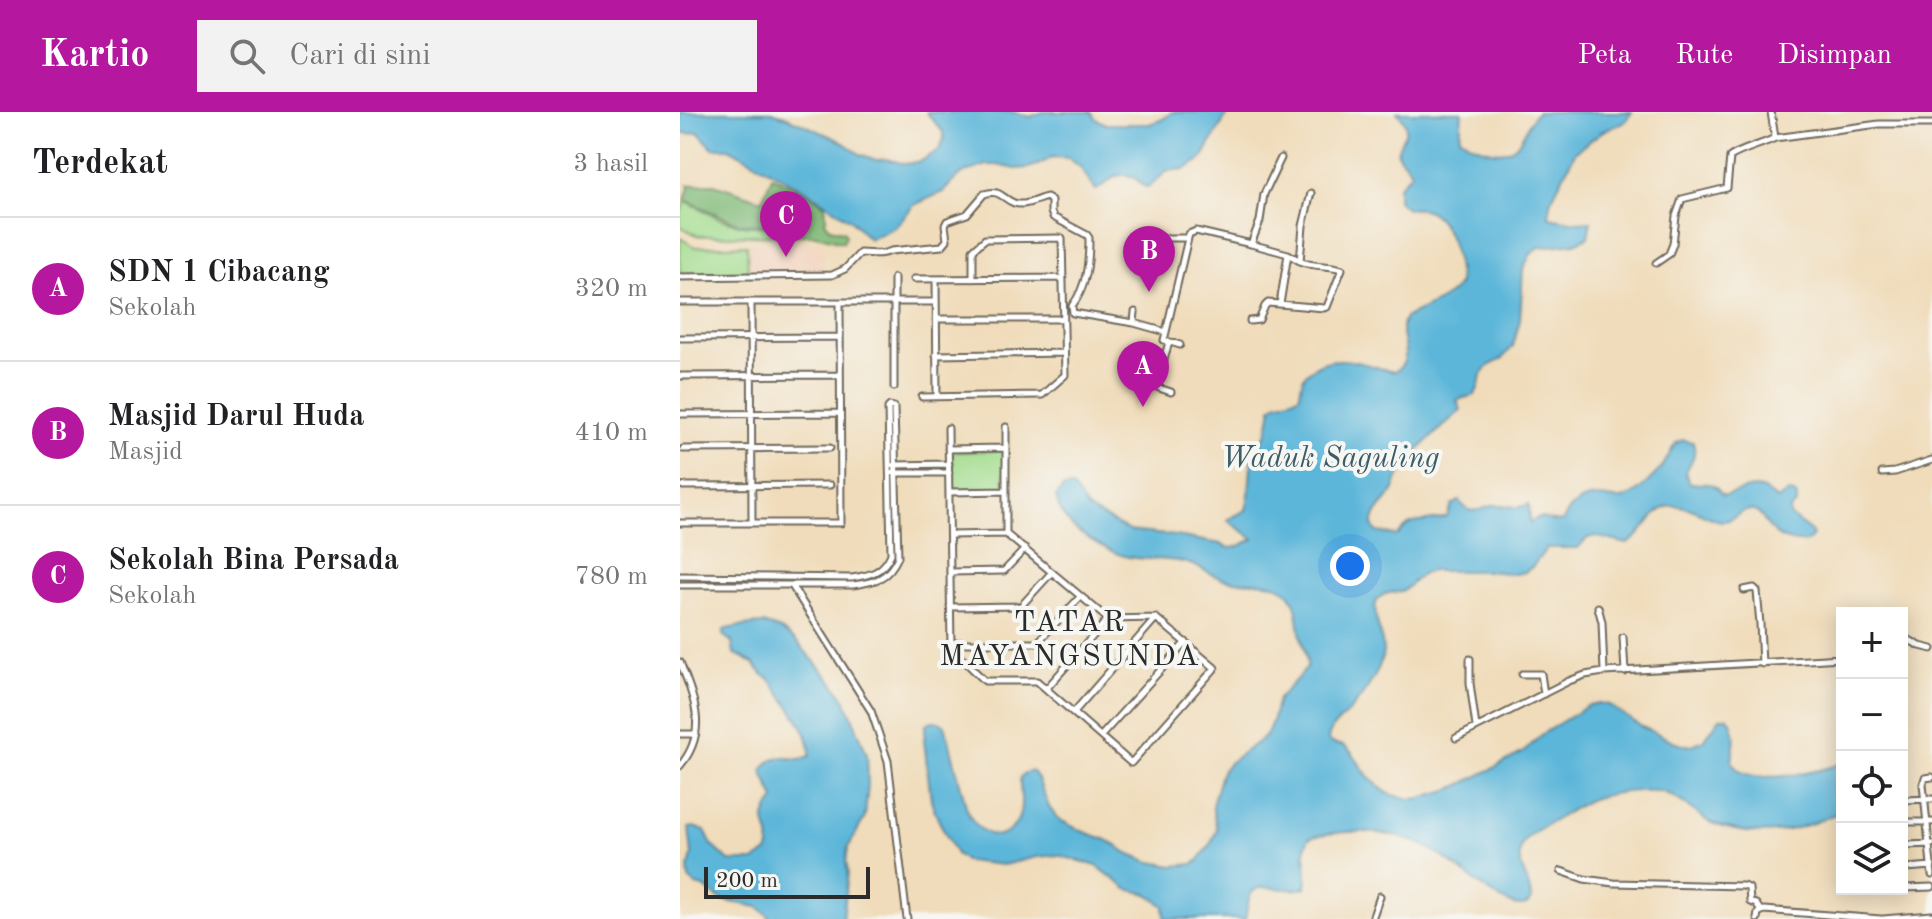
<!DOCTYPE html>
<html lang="id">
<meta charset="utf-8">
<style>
:root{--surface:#fff;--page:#f2f2f2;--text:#202124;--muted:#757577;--line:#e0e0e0;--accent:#b5179e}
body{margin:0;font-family:"Old Standard TT",serif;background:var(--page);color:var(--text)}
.controls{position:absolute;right:24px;bottom:24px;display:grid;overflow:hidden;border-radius:0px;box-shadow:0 4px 20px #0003}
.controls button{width:72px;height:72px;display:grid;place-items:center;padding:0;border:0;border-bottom:2px solid var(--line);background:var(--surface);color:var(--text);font:40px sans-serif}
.scale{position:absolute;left:24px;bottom:20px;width:166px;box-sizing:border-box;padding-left:8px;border:4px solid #2b2b2b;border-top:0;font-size:22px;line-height:28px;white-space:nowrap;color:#2b2b2b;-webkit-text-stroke:6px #f6f6f2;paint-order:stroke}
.you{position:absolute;left:670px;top:454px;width:28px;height:28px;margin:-20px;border:6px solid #fff;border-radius:50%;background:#1a73e8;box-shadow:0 0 0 12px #1a73e833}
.badge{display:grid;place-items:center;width:52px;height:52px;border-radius:50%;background:var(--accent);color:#fff;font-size:26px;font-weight:700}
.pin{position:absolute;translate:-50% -66px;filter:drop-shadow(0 2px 4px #0008)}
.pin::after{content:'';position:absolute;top:42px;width:28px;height:24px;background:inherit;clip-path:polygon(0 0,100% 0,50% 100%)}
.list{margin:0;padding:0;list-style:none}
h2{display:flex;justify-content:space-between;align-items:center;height:104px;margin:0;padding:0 32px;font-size:34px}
h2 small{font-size:26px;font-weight:400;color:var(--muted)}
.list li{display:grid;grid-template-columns:52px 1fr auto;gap:24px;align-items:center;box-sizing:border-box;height:144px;padding:0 32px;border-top:2px solid var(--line)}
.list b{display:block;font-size:30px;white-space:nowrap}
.list p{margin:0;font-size:26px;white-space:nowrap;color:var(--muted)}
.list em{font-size:26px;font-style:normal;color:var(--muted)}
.icon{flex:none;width:44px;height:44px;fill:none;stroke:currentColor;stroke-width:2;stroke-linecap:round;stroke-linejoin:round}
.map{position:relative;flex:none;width:1252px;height:807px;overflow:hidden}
header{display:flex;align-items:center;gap:48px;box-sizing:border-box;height:112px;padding:0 40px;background:var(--accent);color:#fff}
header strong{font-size:38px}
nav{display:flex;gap:44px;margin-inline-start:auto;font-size:28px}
.search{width:560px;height:72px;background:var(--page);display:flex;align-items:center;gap:20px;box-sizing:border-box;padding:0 28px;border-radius:0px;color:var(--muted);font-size:30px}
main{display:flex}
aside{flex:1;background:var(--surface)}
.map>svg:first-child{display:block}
.built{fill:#f3d4be}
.green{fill:#a4dd8f;stroke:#68845d;stroke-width:2}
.forest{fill:#83bc7a;stroke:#577452;stroke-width:2}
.water{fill:#5bb6d9;stroke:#437082;stroke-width:2}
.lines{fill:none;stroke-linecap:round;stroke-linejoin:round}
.minor-casing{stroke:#70695d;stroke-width:9}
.minor{stroke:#fff;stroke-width:5}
.labels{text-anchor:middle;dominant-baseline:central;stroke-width:8;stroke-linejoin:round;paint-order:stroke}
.water-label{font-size:30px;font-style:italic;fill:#3c5c68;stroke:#f6f6f2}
.neighbourhood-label{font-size:30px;letter-spacing:2px;fill:#2b2b2b;stroke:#f6f6f2}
</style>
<header>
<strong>Kartio</strong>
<div class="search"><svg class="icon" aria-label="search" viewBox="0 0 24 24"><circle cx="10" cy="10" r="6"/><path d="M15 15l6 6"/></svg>Cari di sini</div>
<nav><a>Peta</a><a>Rute</a><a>Disimpan</a></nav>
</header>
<main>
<aside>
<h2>Terdekat<small>3 hasil</small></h2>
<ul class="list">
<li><span class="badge">A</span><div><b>SDN 1 Cibacang</b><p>Sekolah</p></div><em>320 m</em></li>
<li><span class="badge">B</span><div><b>Masjid Darul Huda</b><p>Masjid</p></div><em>410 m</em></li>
<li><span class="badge">C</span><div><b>Sekolah Bina Persada</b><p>Sekolah</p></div><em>780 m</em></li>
</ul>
</aside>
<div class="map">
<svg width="1252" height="807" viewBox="0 0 1252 807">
<rect width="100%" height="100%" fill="#f6f6f2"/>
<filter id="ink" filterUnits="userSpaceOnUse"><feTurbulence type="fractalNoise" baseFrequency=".0125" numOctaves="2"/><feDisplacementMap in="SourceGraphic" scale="16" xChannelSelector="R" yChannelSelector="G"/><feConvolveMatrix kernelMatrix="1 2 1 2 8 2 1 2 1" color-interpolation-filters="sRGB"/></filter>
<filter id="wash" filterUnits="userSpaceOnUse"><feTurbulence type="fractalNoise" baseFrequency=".006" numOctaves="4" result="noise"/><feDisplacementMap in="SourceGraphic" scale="32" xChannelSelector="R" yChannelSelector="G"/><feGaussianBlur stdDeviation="1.8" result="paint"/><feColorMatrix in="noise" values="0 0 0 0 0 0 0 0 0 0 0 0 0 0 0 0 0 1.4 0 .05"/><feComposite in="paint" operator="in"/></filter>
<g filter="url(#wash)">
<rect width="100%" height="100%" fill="#f0dcba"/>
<path class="built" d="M69,131H144V159L69,160Z"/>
<path class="green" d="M6,89L41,107L60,113L112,116L118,123L18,124L0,114V102Z
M0,126L15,135L67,133L68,160L0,161Z
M324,338V376L273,377L272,340Z"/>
<path class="forest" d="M92,64L125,80L145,93L146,106L145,110L150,116L163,119L166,123L163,130L136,123H120L113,114L59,112L5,88L9,75L8,73L34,72L82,88Z"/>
<path class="water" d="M0,0H91L105,4L161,29L180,42L196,48L206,47L226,52L241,49L259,38L264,27L263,20L246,0H333L350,5L363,0H411L416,7L426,12H469L483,7L492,0H547L546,5L521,48L505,57L486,59C456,92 468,63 444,63C432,62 426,74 416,78L399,54L388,46L373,45L360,52L348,56L336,57L317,53H307L286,60L277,66L263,80L234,93L215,115L190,127L187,125L172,109L127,79L49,36H33L18,20L9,22L0,20Z
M717,0H782L780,25C793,35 826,49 838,31C844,23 848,12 854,3L858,0H952L945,10L923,19L896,39L870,90L869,105L896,110L911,109L908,125L895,131L859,135L850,143L843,157L840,208L833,234L823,246L809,254L801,263L799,274L795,283L777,288L781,298C761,316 740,334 724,356C717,365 716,376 710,384C702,394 691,402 693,416L698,420L717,424C721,421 723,417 727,414C733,408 755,410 767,405L772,393L779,389C782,392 785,396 789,398C797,401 807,394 816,393C828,392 837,399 849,392L850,411C864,399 869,413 883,409C888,396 900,386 916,385C930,384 937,392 952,383C961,377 978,361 984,352C988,346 991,338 996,331L1003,328L1013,330C1017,344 1011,349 1005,361L1009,370C1017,374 1026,369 1034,374C1038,376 1039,381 1043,383C1048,385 1068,373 1081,377C1087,379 1092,385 1097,388L1107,381L1114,382L1117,385V391L1110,398V404L1131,420L1133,424L1127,430C1112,431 1097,427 1088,414C1084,409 1082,403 1076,400C1062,393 1055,410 1042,409C1030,408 1015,396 1000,394C972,390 968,422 947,432L914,424L906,427L898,436H867L852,455L845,460L835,462L808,459H751L742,462L722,480C672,478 709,522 702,546C697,564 685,580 674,594C665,606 650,612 648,628L651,631L664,634L671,640L688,664L703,678L712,683L731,687L741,686L774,676L812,657L844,640L862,622L909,593L919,591L929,593L962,615L1002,633H1012L1024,628L1040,606L1048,605C1058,618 1054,635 1052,650C1055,654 1056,657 1060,659C1081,672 1140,660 1162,651V699C1131,713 1102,724 1067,720C1053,718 1039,715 1026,708C1013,699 1000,686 985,681C970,675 921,682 907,689C897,694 889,700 880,705C868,713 847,720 841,735C834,752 852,770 851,788C848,792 847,794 842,794C822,797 766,742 743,733C707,718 666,716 629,726C620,741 630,758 626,775C608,783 579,767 571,782C567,789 567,799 565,807H485L484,794L468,782L447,777L417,754L378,743L357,745L323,753L285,749L276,742L258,707L251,688L244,628L246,612C254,607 258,609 265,613L287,698C297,723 326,737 339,705C344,693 339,678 340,665L349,659L353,660L357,665L369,695L378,707L399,718L427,728L446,740L467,749L493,754L513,752L517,750L530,733L537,718L533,699V689L542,659L550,650L586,624L592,610L598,587L627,556C628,543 622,532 620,520C619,512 618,503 616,495C607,463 573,473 548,468C532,465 519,453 503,450C485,446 466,448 448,445C438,443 428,438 420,433C399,422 381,410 376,385L383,376L392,375L400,385L407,397L449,419L496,424L541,432L549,436L557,435L574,427L547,408L566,398C571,379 569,365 572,347C573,338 580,334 584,326C590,316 590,306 592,295L597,291L619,284C621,279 621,271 623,266C625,262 630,258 633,256C657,239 687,253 714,260C738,246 714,226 725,206C742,196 771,188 779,171C778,149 769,106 746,98C733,94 729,102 718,88V75L731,61C728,52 721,49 717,41C721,22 735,18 717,0Z
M83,512L101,518L117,530L150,567L165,587L187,642L188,672L185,705L168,736L166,750L168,760L163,807H89L88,803L78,795L46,789L38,786L24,775L16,773L9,767L8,758L12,743L9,716L14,715L25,719L32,733L49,749H74L88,740C95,712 73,716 95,687L82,659C97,633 110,654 130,644C132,617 104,589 89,566L83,563L73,551L54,541L52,530L43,523L44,518C53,514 72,513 83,512Z"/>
</g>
<g filter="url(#ink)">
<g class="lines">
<g class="minor-casing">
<path id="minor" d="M1091,0L1095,26L1199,12H1252
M571,132L608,142L620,149L623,114L631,81
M462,137V131L465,126H508
M976,151L989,142L993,132L996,104L1002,87L1047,76L1050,45C1062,37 1081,33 1095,26
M0,165L152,163L165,157L180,141C191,141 200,144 211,139L262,134L267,128L265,113L267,109L287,102L304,82C321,77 321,86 334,91C345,95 357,87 367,85L371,89V100L373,105L407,123L409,126C409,151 407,174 392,194L393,201L454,211L486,220L509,122L516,119L571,132L580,109L584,82L601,46
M214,166V275
M234,167L383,166
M256,167L257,284
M0,190H256
M71,190L72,411
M600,192L608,142
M256,207H383
M570,209L579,208L585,194L588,191L644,196L647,195L662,157C648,152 634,156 620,149
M454,211L455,200
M486,220L484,228L500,233
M0,226L160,225
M489,230L477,272L479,276L491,280
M256,243L384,241
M0,264L160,263
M242,285L362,283L385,263L382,126L305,127L293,138V167
M1,302L160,301
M268,316L271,536L305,569H357L451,651L535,556L476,506L428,507L326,422V315
M3,337L150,336
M268,337L325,336
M214,353L269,352
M214,361H269
M1202,361L1215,360L1252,348
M3,374L150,373
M270,380L326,379
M0,411H161L160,190
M270,423L326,422
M270,460L324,459L345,437
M0,464L172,466C191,463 203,460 211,442L208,296L210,294L214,295L218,445C208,467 195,470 173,473H0
M112,474L191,599L208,649L227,807
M1064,478L1074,476L1077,479L1080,512L1082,552
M270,495L341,494L372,460
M918,495L922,510L924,560
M1222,524L1240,534L1252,537
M943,525L945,560
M271,531H357L401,484
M790,547V571L796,615
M0,550C14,587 29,619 0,654
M842,562H861L864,582
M366,577L428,507
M394,600L476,506
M0,622H16
M421,624L506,530
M776,626L889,569L905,563L924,560L1162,546
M1252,665L1245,666L1243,672L1252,763
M1223,688L1252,687
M1222,710H1252
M1226,733L1252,732
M1226,756L1252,754
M881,759L904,767L934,771L1063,774L1069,776L1070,790L1076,792L1080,798
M1224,776L1252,775
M692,807L700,784
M1077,807L1078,801L1084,798L1201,807
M1203,807L1252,803"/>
</g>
<use href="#minor" class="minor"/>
</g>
</g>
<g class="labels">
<g class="water-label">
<text x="650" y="347">Waduk Saguling</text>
</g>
<g class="neighbourhood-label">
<text x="390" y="511">TATAR<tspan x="390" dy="34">MAYANGSUNDA</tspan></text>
</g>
</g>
</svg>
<div class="controls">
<button>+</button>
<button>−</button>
<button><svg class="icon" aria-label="locate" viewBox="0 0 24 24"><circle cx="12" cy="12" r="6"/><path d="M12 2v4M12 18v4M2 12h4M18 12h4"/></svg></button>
<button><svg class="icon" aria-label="layers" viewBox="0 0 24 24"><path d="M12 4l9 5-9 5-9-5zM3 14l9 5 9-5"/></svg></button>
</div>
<div class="scale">200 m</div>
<div class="you"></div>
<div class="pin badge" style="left:463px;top:295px">A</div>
<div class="pin badge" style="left:469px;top:180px">B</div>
<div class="pin badge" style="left:106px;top:145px">C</div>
</div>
</main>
